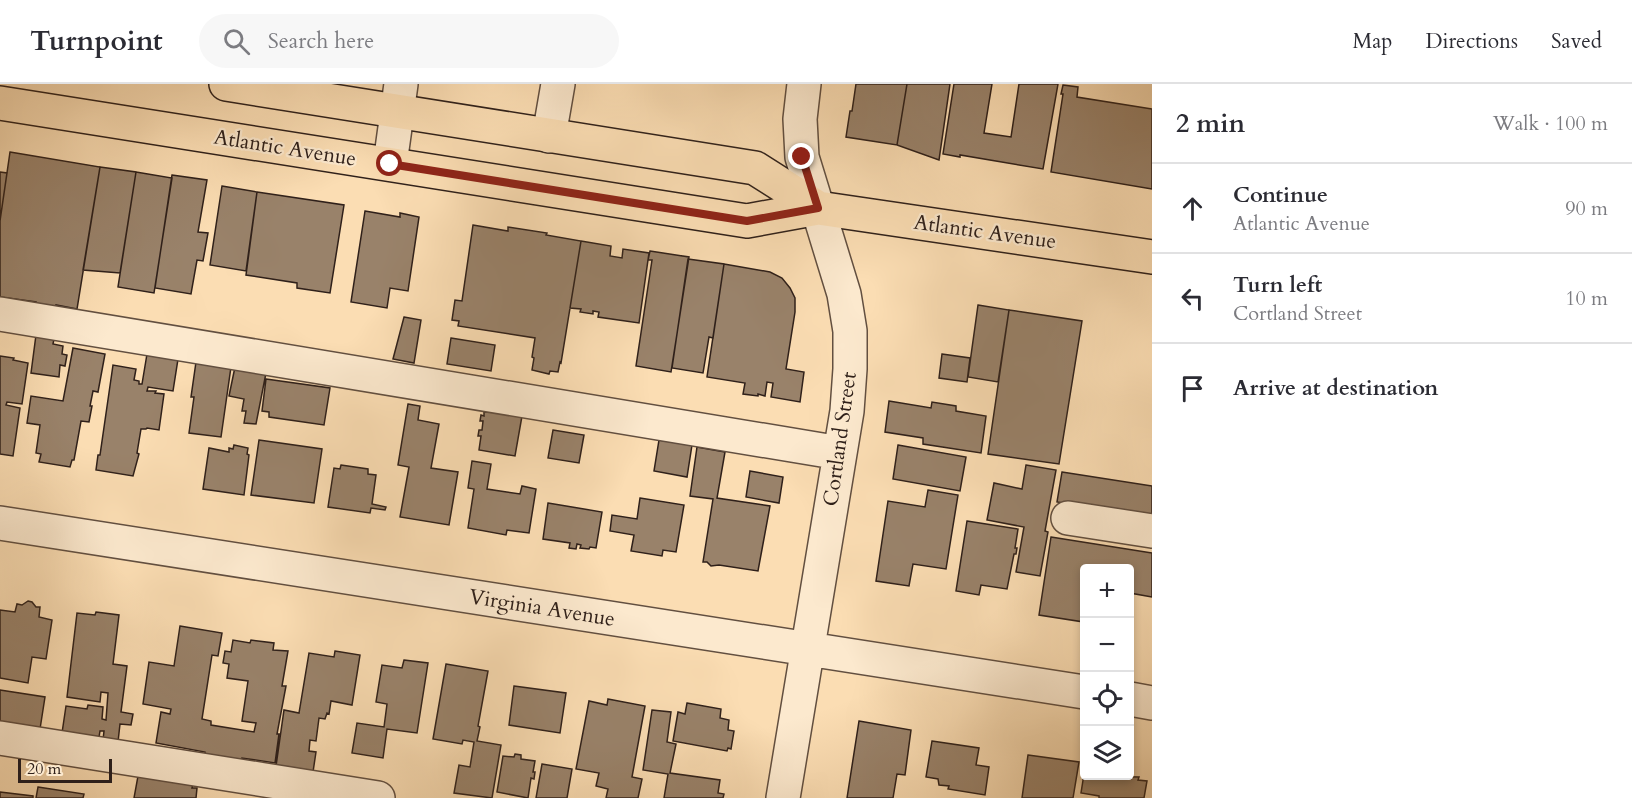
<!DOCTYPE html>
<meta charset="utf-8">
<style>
:root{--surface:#fff;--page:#f7f7f7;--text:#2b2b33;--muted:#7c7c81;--line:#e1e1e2}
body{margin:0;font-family:Cardo,serif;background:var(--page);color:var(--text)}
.controls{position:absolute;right:18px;bottom:18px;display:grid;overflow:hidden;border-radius:6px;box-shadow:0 3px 9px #0003}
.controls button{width:54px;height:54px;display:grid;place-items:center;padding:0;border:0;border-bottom:2px solid var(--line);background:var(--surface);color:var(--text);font:30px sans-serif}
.scale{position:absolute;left:18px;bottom:15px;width:94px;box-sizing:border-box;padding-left:6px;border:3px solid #2f201a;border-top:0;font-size:16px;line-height:21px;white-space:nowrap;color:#2f201a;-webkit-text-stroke:4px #fce9ce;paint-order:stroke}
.stop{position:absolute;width:18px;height:18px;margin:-14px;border:4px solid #8f2418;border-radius:50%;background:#fff}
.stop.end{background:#8f2418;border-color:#fff;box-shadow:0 2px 6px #0008}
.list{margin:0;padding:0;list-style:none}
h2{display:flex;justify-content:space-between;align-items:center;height:78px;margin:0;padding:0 24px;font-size:26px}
h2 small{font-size:20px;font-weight:400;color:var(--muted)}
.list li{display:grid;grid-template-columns:39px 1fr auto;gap:18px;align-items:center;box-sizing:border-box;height:90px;padding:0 24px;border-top:2px solid var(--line)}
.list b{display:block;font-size:22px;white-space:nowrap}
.list p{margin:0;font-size:20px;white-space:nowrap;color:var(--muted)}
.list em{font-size:20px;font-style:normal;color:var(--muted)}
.icon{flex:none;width:33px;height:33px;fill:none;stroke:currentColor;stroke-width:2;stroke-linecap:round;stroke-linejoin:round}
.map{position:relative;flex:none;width:1152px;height:714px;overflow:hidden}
header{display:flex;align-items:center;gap:36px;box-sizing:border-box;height:84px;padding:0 30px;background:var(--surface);border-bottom:2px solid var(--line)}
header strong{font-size:28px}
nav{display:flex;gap:33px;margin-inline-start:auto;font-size:21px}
.search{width:420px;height:54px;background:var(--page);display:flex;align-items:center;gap:15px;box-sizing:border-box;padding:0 21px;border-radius:33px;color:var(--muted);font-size:22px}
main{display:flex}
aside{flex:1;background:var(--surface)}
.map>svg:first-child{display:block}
.building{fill:#99826a;stroke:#2f201a;stroke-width:1.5}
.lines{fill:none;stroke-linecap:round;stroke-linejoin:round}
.minor-casing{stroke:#624f40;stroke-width:36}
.major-casing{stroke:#2f201a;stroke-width:36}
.minor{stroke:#fce9ce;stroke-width:33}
.major{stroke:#fbddb3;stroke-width:33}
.route{stroke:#8f2418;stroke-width:8}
.labels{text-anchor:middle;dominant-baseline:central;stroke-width:4.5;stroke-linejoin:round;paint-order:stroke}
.street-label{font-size:21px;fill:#2f201a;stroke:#fce9ce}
</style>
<header>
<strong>Turnpoint</strong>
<div class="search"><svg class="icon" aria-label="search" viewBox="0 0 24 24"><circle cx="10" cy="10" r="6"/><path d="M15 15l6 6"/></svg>Search here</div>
<nav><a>Map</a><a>Directions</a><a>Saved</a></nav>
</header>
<main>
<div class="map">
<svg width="1152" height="714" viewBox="0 0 1152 714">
<rect width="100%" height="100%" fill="#fbddb3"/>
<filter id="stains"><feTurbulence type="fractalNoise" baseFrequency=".00333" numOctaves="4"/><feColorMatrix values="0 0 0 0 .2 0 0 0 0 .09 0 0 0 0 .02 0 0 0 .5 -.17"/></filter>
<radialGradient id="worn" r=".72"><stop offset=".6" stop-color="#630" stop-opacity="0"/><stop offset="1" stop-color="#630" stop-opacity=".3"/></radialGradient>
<path class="building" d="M856,0H907L897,61L846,53L850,27H852Z
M907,0H950L939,76L897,61Z
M954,0H992L984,49L1011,53L1019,0H1058L1043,85L960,71V73L943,70Z
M1063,1L1078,3L1077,13L1152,25V105L1051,88L1063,10H1061Z
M10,68L100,83L77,225L56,221L54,235L34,231L36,218L0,213V137Z
M100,83L136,88L120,189L83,186Z
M0,88L7,89L0,137Z
M136,88L172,94L154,209L118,203Z
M172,91L207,96L198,148L208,149L203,177L197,176L191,210L155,204Z
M222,102L257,108L246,187L210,181Z
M257,108L344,121L330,209L297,204V199L246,191Z
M365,127L400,133V129L419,133L408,207L390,204L387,224L351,218Z
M473,141L508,147V143L547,149L546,151L581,157L561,279L560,278L558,288L550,287L549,290L532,286L534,274L532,273L535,254L458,242L459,237L452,236L455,216L462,217Z
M581,157L611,162L610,172L622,174L623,165L649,169L639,239L598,233L599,228L593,227V230L580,228L581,225L570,224Z
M650,167L689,173L671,288L636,282L652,176H648Z
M688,175L724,180L713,254L709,253L703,289L672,284Z
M724,180L770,188L782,194L790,204L795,214V228L786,285L804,288L800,318L771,313L773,299L767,298L765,312L758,310V312L743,310L745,299L707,293Z
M978,221L1009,226L998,298L968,293Z
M1009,226L1082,237L1059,380L988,370Z
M404,233L421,236L414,279L393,275Z
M36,251L54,255L53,260L63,262L62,270L67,271L65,282L60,281L59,293L31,289Z
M451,254L495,261L491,287L447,280Z
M73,264L105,270L98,308L93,307L90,322H92L89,338L81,337L74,376H72L70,383L39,378L41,370L36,369L40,341L27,339L31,312L63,317Z
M147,270L178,275L173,307L148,303L147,307H156L155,309L164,310L159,346L147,344L146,345H141L137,369L139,370L133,392L96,386L98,371H100L113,281L136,285L134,296L139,297V300H142Z
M942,270L970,274L967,298L939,294Z
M0,272L14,274L13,276L28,279L22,320L7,318L6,321L20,324L13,372L0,370Z
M196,278L231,283L221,353L189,349L194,313H191Z
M235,283L266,289L256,340L244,339L246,327H242L244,315L229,312Z
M266,295L330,304L324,341L269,333V328L262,327Z
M889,317L931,324L932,318L956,322V327L986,332L981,369L923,360V354L885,348Z
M408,320L420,322L418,336L439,340L431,384L458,388L449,441L400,433L409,383L398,381Z
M488,326L522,332L515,372L479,366L481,352H478L479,346H482L483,337H480L481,331L484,332V328H488Z
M553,346L584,351L579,379L548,374Z
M259,356L322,365L314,419L251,411Z
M659,356L692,361L687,393L654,387Z
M234,361L248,364L247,370L249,371L244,411L203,405L209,364L229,368V364L233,365Z
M898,361L966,373L960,407L893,395Z
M697,363L725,368L717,414L770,422L758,487L719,481L711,482L707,478H703L713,415L690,412Z
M472,377L491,380L487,405L520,410L522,402L536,405L529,449L507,446L506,451L468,444L474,405L468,404Z
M341,381L368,385V390L376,391L372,420L386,423L385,426L371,424L370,429L328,423L334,384L340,385Z
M1026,381L1056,386L1045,447L1048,448L1040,492L1016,488L1024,443L987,436L994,399L1022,405Z
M750,387L783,393L779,419L746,413Z
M1062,388L1152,402V436L1145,432L1057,418Z
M928,406L958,411L946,485L913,480L909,502L876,497L888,417L925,423Z
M640,414L684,421L676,468L663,466L662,472L631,467L634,451L610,447L612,431L637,435Z
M548,419L602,428L596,464L590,463L589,465L580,464L581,461L577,460L576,465L569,464L570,459L543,455Z
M967,437L1018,445L1015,464H1017L1016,470H1014L1007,505L981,501L979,511L956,507Z
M1051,453L1152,469V513L1130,509V484H1084V538L1039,531Z
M28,517L32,518L36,523H40L39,533L52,536L46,575L32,573L28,599L0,594V526L15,528L17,520L22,521Z
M96,528L119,531L113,580L127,582L121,628L133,630L131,641L120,640L118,658L103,656L104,647H100L99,653L62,649L66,622L87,625L88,621L103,623L102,635L106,636L108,609L101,608L100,618L67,613L77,529L95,531Z
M180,542L222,549L218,572L212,571L202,635L211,637V641L254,648L256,639L242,637L248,597L227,594L229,580L223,579L225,567L231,568L233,556L250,559L251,556L274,559L273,566L288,567L282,602H286L277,650H279L275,679L242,674V676L205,670V668L156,659L161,628L170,630L171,625L143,620L149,578L174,582Z
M335,567L360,571L352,621L331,617L329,630L327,629L325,635L319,634L316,657L310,656L309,667L316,668L313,688L276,682L284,626L299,629L309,569L334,573Z
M404,576L428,579L417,649L387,645L383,674L352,669L357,639L384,643L387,620L376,618L382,581L402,584Z
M446,580L488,587L478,642L480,643L477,657L501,661L492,714L454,709L459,681L470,683L474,658L463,656L462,660L433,655Z
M514,602L566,609L560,649L509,641Z
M0,606L45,613L40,645L0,639Z
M608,615L645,622L632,693L642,695L638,714H606L608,705L596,702L599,689L576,685L589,617L607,621Z
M687,619L721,625L720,634L729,636L728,646L734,647L731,665L728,664L727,667L673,657L678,628L685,630Z
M652,626L671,628L667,658L676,660L670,689L720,696L718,709L724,710L723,714H664L668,690L643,686Z
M859,637L911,646L905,691L897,690L893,714H847Z
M932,657L979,664L976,681L989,683L985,711L948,705L949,702L939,701L938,695L926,693Z
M515,670L521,671V675L535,677L533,688H535L534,695L531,694L528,714L497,708L503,672L514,673Z
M1028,671L1079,678L1073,714H1022Z
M542,680L572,685L567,714H536Z
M1084,690V692L1139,693L1138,696L1147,697L1144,714H1099V712L1081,709Z
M138,692L193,700L192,704H197L196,714H134Z
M38,703L84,710L83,714H36Z
M0,708L33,712V714H0Z"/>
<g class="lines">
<g class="minor-casing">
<path id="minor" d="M549,52L558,0
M390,80L401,0
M0,230L840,369
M1068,434L1152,447
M0,439L1084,608
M1130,615L1152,619
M0,654L378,714
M783,714L847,327L850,285V247L844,210L802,73L800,35L804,0"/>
</g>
<g class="major-casing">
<path id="major" d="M226,0L755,84L818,124
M0,19L747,137L818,124L1152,173"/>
</g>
<use href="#minor" class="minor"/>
<use href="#major" class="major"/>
</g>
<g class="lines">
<path class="route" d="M390,80L747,137L818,124L802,73"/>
</g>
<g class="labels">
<g class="street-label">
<text transform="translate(285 64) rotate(9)">Atlantic Avenue</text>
<text transform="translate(985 148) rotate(8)">Atlantic Avenue</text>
<text transform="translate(840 355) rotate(-82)">Cortland Street</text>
<text transform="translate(542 524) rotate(9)">Virginia Avenue</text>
</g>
</g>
<rect width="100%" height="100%" filter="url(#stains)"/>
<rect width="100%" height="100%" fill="url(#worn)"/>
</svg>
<div class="controls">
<button>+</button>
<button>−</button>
<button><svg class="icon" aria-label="locate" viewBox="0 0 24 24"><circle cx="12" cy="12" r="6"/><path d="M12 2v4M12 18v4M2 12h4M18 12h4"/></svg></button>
<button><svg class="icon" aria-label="layers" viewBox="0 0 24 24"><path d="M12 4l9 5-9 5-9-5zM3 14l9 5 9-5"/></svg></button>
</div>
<div class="scale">20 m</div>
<div class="stop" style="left:390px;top:80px"></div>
<div class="stop end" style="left:802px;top:73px"></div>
</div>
<aside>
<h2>2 min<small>Walk · 100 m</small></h2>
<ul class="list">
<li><svg class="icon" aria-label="ahead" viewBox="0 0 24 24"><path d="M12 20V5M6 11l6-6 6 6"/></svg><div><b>Continue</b><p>Atlantic Avenue</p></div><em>90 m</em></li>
<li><svg class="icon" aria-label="left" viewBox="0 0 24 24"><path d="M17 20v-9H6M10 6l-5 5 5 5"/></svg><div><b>Turn left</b><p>Cortland Street</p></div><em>10 m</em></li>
<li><svg class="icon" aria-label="arrive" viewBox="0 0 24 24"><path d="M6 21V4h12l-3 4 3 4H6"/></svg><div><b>Arrive at destination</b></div></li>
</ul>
</aside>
</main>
